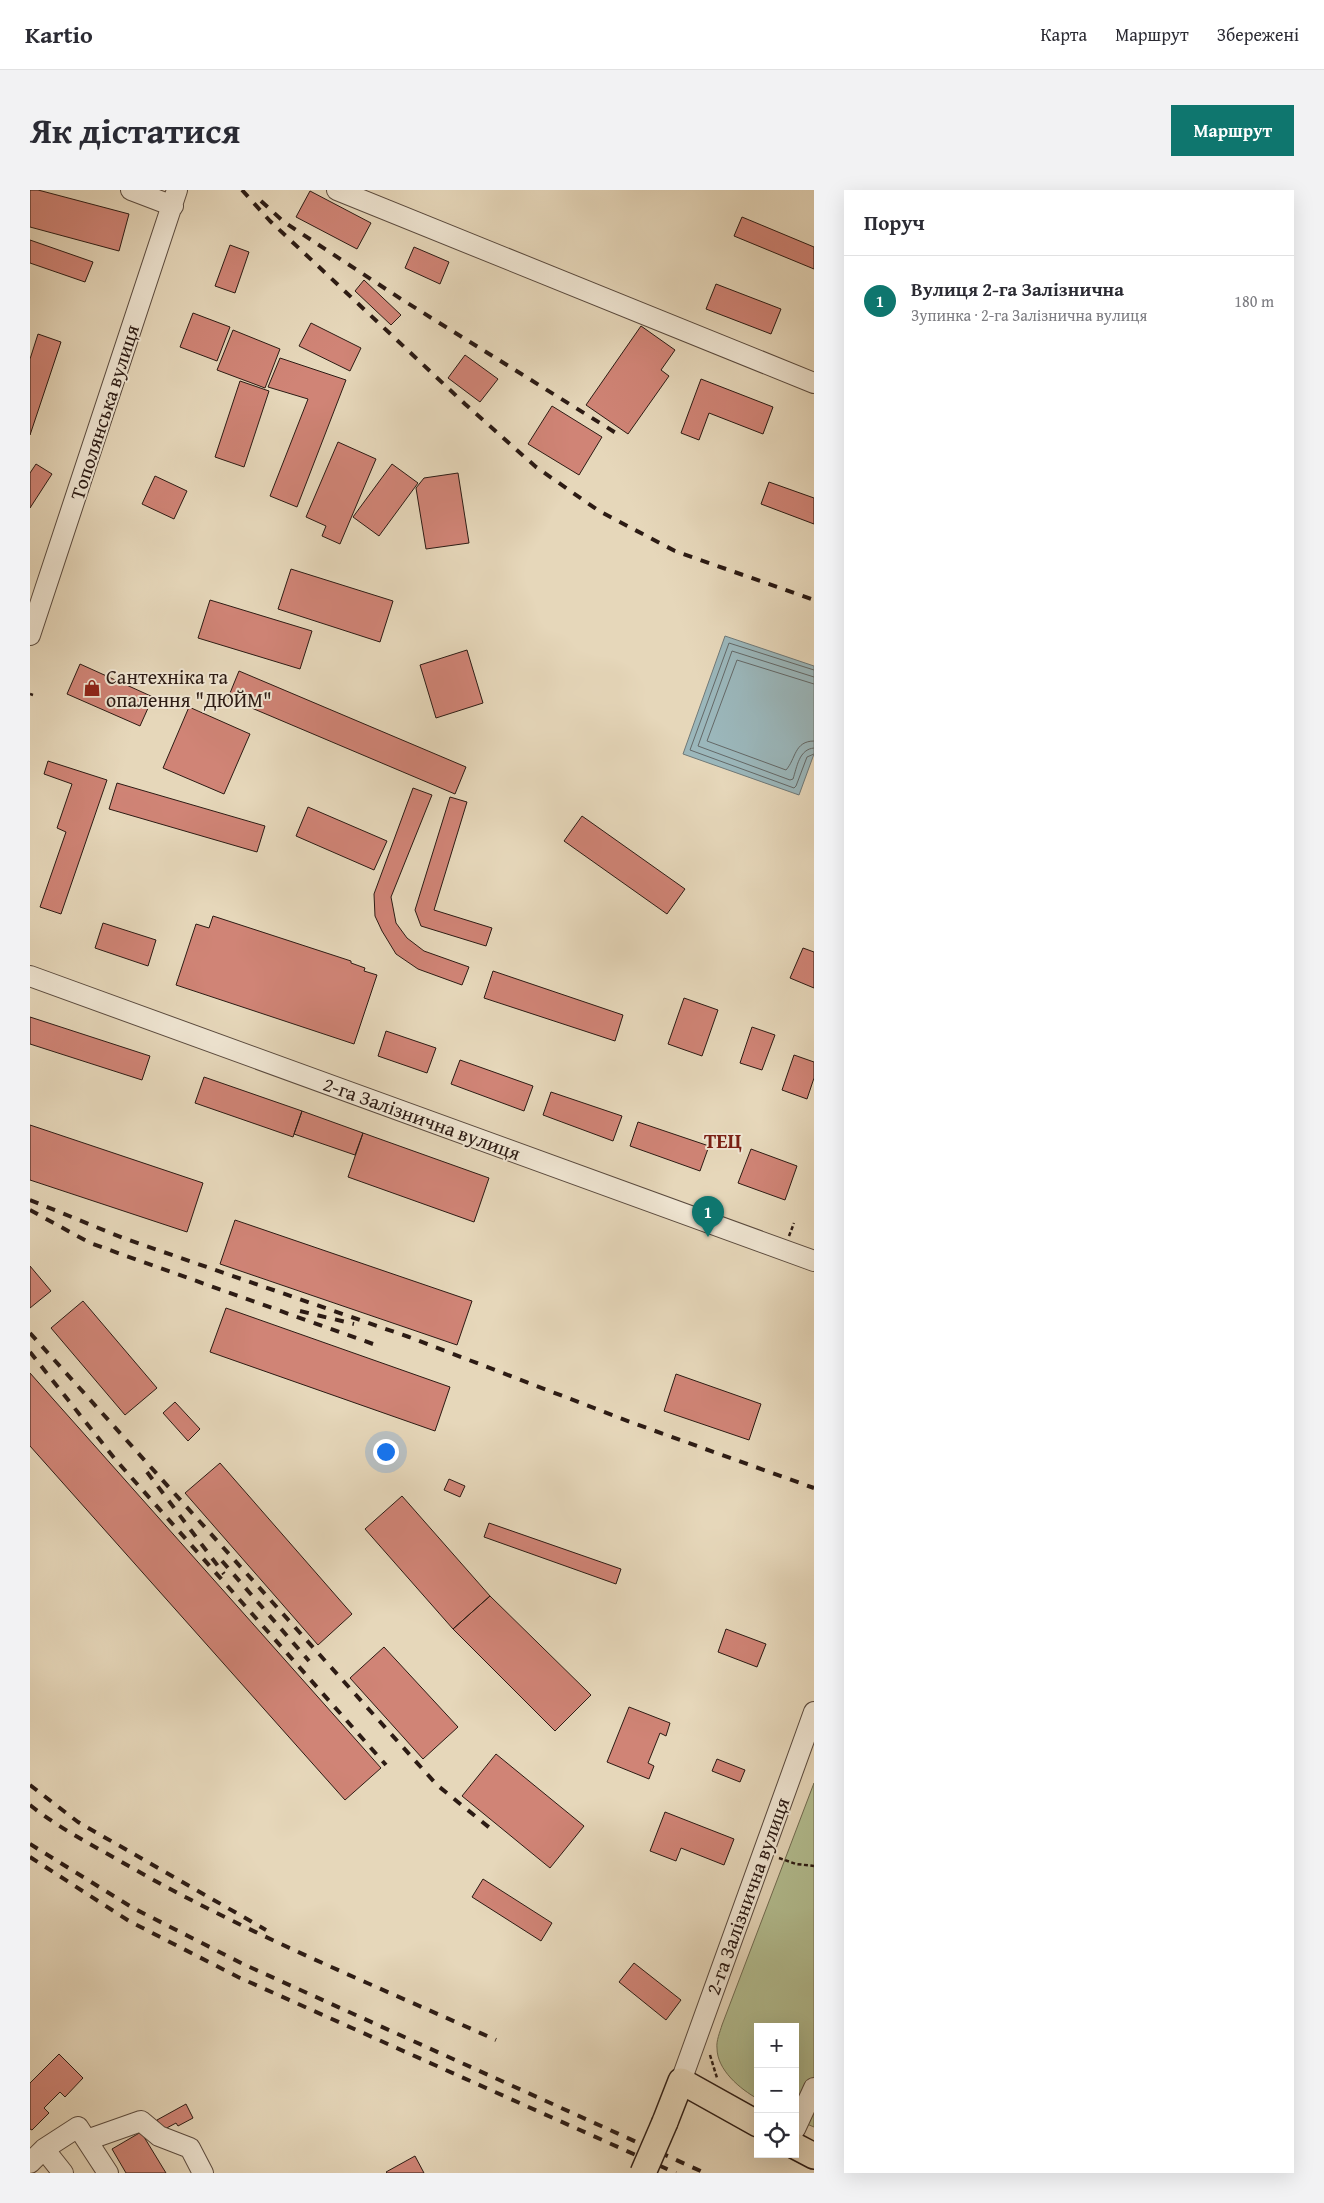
<!DOCTYPE html>
<html lang="uk">
<meta charset="utf-8">
<style>
:root{--surface:#fff;--page:#f2f2f3;--text:#2b2b33;--muted:#7c7c81;--line:#e1e1e2;--accent:#0f766e}
body{margin:0;font-family:"Gentium Book Plus",serif;background:var(--page);color:var(--text)}
.controls{position:absolute;right:15px;bottom:15px;display:grid;overflow:hidden;border-radius:0px;box-shadow:0 5px 20px #0002}
.controls button{width:45px;height:45px;display:grid;place-items:center;padding:0;border:0;border-bottom:1px solid var(--line);background:var(--surface);color:var(--text);font:25px sans-serif}
.you{position:absolute;left:355px;top:1261px;width:18px;height:18px;margin:-12px;border:4px solid #fff;border-radius:50%;background:#1a73e8;box-shadow:0 0 0 8px #1a73e833}
.badge{display:grid;place-items:center;width:32px;height:32px;border-radius:50%;background:var(--accent);color:#fff;font-size:16px;font-weight:700}
.pin{position:absolute;translate:-50% -41px;filter:drop-shadow(0 1px 2px #0008)}
.pin::after{content:'';position:absolute;top:26px;width:18px;height:15px;background:inherit;clip-path:polygon(0 0,100% 0,50% 100%)}
.list{margin:0;padding:0;list-style:none}
h2{display:flex;justify-content:space-between;align-items:center;height:65px;margin:0;padding:0 20px;font-size:21px}
h2 small{font-size:16px;font-weight:400;color:var(--muted)}
.list li{display:grid;grid-template-columns:32px 1fr auto;gap:15px;align-items:center;box-sizing:border-box;height:90px;padding:0 20px;border-top:1px solid var(--line)}
.list b{display:block;font-size:19px;white-space:nowrap}
.list p{margin:0;font-size:16px;white-space:nowrap;color:var(--muted)}
.list em{font-size:16px;font-style:normal;color:var(--muted)}
.icon{flex:none;width:28px;height:28px;fill:none;stroke:currentColor;stroke-width:2;stroke-linecap:round;stroke-linejoin:round}
.map{position:relative;flex:none;width:784px;height:1983px;overflow:hidden;border-radius:0px}
header{display:flex;align-items:center;gap:30px;box-sizing:border-box;height:70px;padding:0 25px;background:var(--surface);border-bottom:1px solid var(--line)}
header strong{font-size:24px}
nav{display:flex;gap:28px;margin-inline-start:auto;font-size:18px}
.intro{display:flex;align-items:center;justify-content:space-between;box-sizing:border-box;height:120px;padding:0 30px}
h1{margin:0;font-size:35px}
.button{padding:12px 22px;border-radius:0px;background:var(--accent);color:#fff;font-size:18px;font-weight:700}
main{display:flex;gap:30px;padding:0 30px}
aside{flex:1;background:var(--surface);border-radius:0px;box-shadow:0 5px 20px #0002}
.map>svg:first-child{display:block}
.green{fill:#b3be91;stroke:#706c52}
.water{fill:#9bb7bb;stroke:#6f7978}
.lines{fill:none;stroke-linecap:round;stroke-linejoin:round}
.shore{stroke:#646968;stroke-width:1}
.building{fill:#d08476;stroke:#2c1b14}
.minor-casing{stroke:#5a4a3e;stroke-width:22}
.major-casing{stroke:#2c1b14;stroke-width:28}
.path{stroke:#2c1b14;stroke-width:2.5;stroke-dasharray:4 2.5;stroke-linecap:butt}
.minor{stroke:#efe5d2;stroke-width:20}
.major{stroke:#e6d7ba;stroke-width:25}
.rail{stroke:#2c1b14;stroke-width:4;stroke-dasharray:9 9;stroke-linecap:butt}
.major-bridge-casing{stroke:#2c1b14;stroke-width:28;stroke-linecap:butt}
.major-bridge{stroke:#e6d7ba;stroke-width:25}
.labels{text-anchor:middle;dominant-baseline:central;stroke-width:4;stroke-linejoin:round;paint-order:stroke}
.street-label{font-size:20px;fill:#2c1b14;stroke:#efe5d2}
.poi-label{font-size:20px;fill:#2c1b14;stroke:#efe5d2;text-anchor:start}
.neighbourhood-label{font-size:21px;font-weight:bold;fill:#7a1f14;stroke:#efe5d2}
</style>
<header>
<strong>Kartio</strong>
<nav><a>Карта</a><a>Маршрут</a><a>Збережені</a></nav>
</header>
<div class="intro"><h1>Як дістатися</h1><a class="button">Маршрут</a></div>
<main>
<div class="map">
<svg width="784" height="1983" viewBox="0 0 784 1983">
<rect width="100%" height="100%" fill="#e6d7ba"/>
<filter id="stains"><feTurbulence type="fractalNoise" baseFrequency=".004" numOctaves="4"/><feColorMatrix values="0 0 0 0 .2 0 0 0 0 .09 0 0 0 0 .02 0 0 0 .5 -.17"/></filter>
<radialGradient id="worn" r=".72"><stop offset=".6" stop-color="#630" stop-opacity="0"/><stop offset="1" stop-color="#630" stop-opacity=".3"/></radialGradient>
<path class="green" d="M784,1593V1937L765,1929V1837H728V1909C710,1899 687,1880 687,1858C686,1851 690,1842 692,1835Z"/>
<path class="water" d="M695,446L784,476V564L769,605L653,564Z"/>
<g class="lines">
<path class="shore" d="M784,480L699,453L660,560L764,598L766,596L777,567L784,564
M784,487L702,461L668,556L760,590L763,589C767,577 769,559 784,558
M784,494L707,470L677,551L756,580C766,569 764,551 784,551"/>
</g>
<path class="building" d="M0,0H8L99,24L89,61L0,37Z
M280,1L341,33L327,59L266,27Z
M712,27L784,57V79L704,46Z
M0,50L63,72L55,92L0,73Z
M200,55L219,62L205,103L185,96Z
M384,57L419,72L410,94L375,78Z
M334,90L371,125L361,135L325,101Z
M686,94L751,119L741,144L676,119Z
M163,123L200,137L187,171L150,157Z
M281,133L331,158L320,181L269,156Z
M611,136L645,160L631,180L639,186L598,244L556,215Z
M203,140L250,159L235,198L187,180Z
M8,144L31,152L0,245V169Z
M435,165L468,189L450,212L418,188Z
M250,168L316,190L267,317L240,306L278,209L238,197Z
M671,189L743,217L733,244L679,223L669,250L651,243Z
M210,191L239,201L214,277L185,267Z
M522,216L572,247L549,285L498,254Z
M308,252L346,269L310,354L292,346L296,336L276,327Z
M6,274L22,284L0,318V283Z
M362,274L388,293L349,346L323,327Z
M428,283L439,353L396,359L386,298L394,288Z
M125,286L157,301L144,329L112,314Z
M739,292L784,308V334L731,314Z
M261,379L363,411L350,452L248,419Z
M180,410L282,441L270,479L168,448Z
M437,460L453,513L406,528L390,475Z
M50,474L123,507L110,536L37,504Z
M209,481L436,577L425,604L198,508Z
M159,517L220,544L194,604L133,578Z
M18,571L77,590L31,724L10,717L36,642L27,638L42,594L14,584Z
M87,593L235,636L227,662L79,619Z
M383,598L402,605L361,707L366,733L377,748L394,761L439,777L432,795L388,779L366,764L352,741L345,726L344,704Z
M420,607L437,612L404,720L462,738L456,756L391,736L385,720Z
M278,617L357,651L344,680L266,646Z
M552,626L655,699L637,724L534,651Z
M183,726L321,771V773L335,778L334,781L347,785L324,854L146,795L166,734L179,738Z
M73,733L126,750L118,776L65,758Z
M773,758L784,762V798L760,788Z
M463,781L593,825L585,851L454,808Z
M654,808L688,820L672,866L638,854Z
M0,827L120,866L112,890L0,854Z
M722,837L745,845L732,880L710,873Z
M356,841L406,858L397,883L348,866Z
M764,865L784,872V888L777,909L752,900Z
M430,870L503,896L494,921L421,894Z
M174,887L272,921L263,947L165,913Z
M521,902L592,926L583,951L513,925Z
M272,921L333,943L325,965L264,944Z
M608,932L679,956L670,981L600,956Z
M0,935L173,993L157,1042L0,990Z
M333,943L459,988L444,1032L318,987Z
M721,959L767,976L755,1010L708,993Z
M205,1030L442,1111L427,1155L190,1074Z
M0,1076L21,1101L0,1118Z
M53,1111L127,1198L95,1225L21,1138Z
M196,1118L420,1197L405,1241L180,1162Z
M0,1183L351,1578L315,1610L0,1256Z
M646,1184L731,1214L719,1250L634,1221Z
M145,1212L170,1239L158,1251L133,1223Z
M190,1273L322,1424L288,1455L155,1303Z
M419,1289L435,1296L430,1307L414,1300Z
M372,1306L460,1406L423,1439L335,1339Z
M459,1333L591,1379L586,1394L454,1347Z
M460,1406L561,1505L525,1541L423,1439Z
M696,1439L736,1454L727,1477L688,1462Z
M354,1457L428,1537L393,1569L320,1488Z
M599,1517L640,1533L636,1546L630,1543L618,1573L624,1576L619,1589L577,1572Z
M466,1564L554,1636L520,1678L432,1606Z
M687,1569L715,1580L710,1592L682,1581Z
M635,1622L704,1649L694,1675L651,1658L646,1671L620,1661Z
M453,1689L522,1733L511,1751L442,1707Z
M604,1773L651,1810L636,1830L589,1792Z
M29,1864L53,1888L35,1907L30,1902L14,1918L19,1923L2,1940L0,1939V1893Z
M156,1914L163,1928L148,1936L146,1933L133,1940L127,1930Z
M111,1942L136,1983H96L82,1959Z
M385,1966L394,1983H357L356,1982Z"/>
<g class="lines">
<g class="minor-casing">
<path id="minor" d="M101,0L143,16
M307,0L784,193
M0,445L147,0
M0,786L784,1071
M651,1891L784,1522
M765,1939L784,1898
M57,1950L111,1931L129,1946L160,1958L173,1983
M14,1959L33,1983
M0,1973L14,1959L48,1937L78,1983"/>
</g>
<g class="major-casing">
<path id="major" d="M635,1932L651,1891L728,1934
M765,1956L784,1966"/>
</g>
<path class="path" d="M0,504L3,505
M759,1046L764,1033
M749,1668L766,1674L784,1676
M680,1865L687,1888"/>
<use href="#minor" class="minor"/>
<use href="#major" class="major"/>
<path class="rail" d="M212,0L240,31L435,214L506,277L569,321L645,361L784,410
M231,11L254,32L371,109L586,243
M0,1010L93,1048L379,1147L603,1233L784,1298
M0,1020L60,1053L343,1154
M270,1121L324,1134
M0,1143L407,1595L461,1639
M0,1162L85,1269L356,1575
M117,1282L194,1384
M192,1371L279,1471
M0,1595L48,1632L236,1740
M0,1615C30,1639 64,1656 97,1675C215,1743 342,1794 466,1850
M0,1654L103,1718L213,1774L675,1983
M0,1667L99,1731L208,1787L646,1983"/>
<g class="major-bridge-casing">
<path id="major-bridge" d="M613,1983L635,1932"/>
</g>
<use href="#major-bridge" class="major-bridge"/>
</g>
<defs>
<g id="shop-bare" transform="scale(1.35)"><path d="M-5-2.5h2.3a2.7 3.5 0 0 1 5.4 0H5L5.5 6h-11ZM-1.5-2.5h3a1.5 2.3 0 0 0-3 0Z" fill="#8f2418" stroke="#efe5d2" stroke-width="2.5" paint-order="stroke"/></g>
</defs>
<g fill-rule="evenodd">
<use href="#shop-bare" x="62" y="498"/>
</g>
<g class="labels">
<g class="street-label">
<text transform="translate(74 222) rotate(-72)">Тополянська вулиця</text>
<text transform="translate(392 928) rotate(20)">2-га Залізнична вулиця</text>
<text transform="translate(717 1706) rotate(-70)">2-га Залізнична вулиця</text>
</g>
<g class="poi-label">
<text x="76" y="486">Сантехніка та<tspan x="76" dy="23">опалення "ДЮЙМ"</tspan></text>
</g>
<g class="neighbourhood-label">
<text x="693" y="950">ТЕЦ</text>
</g>
</g>
<rect width="100%" height="100%" filter="url(#stains)"/>
<rect width="100%" height="100%" fill="url(#worn)"/>
</svg>
<div class="controls">
<button>+</button>
<button>−</button>
<button><svg class="icon" aria-label="locate" viewBox="0 0 24 24"><circle cx="12" cy="12" r="6"/><path d="M12 2v4M12 18v4M2 12h4M18 12h4"/></svg></button>
</div>
<div class="you"></div>
<div class="pin badge" style="left:678px;top:1047px">1</div>
</div>
<aside>
<h2>Поруч<small></small></h2>
<ul class="list">
<li><span class="badge">1</span><div><b>Вулиця 2-га Залізнична</b><p>Зупинка · 2-га Залізнична вулиця</p></div><em>180 m</em></li>
</ul>
</aside>
</main>
